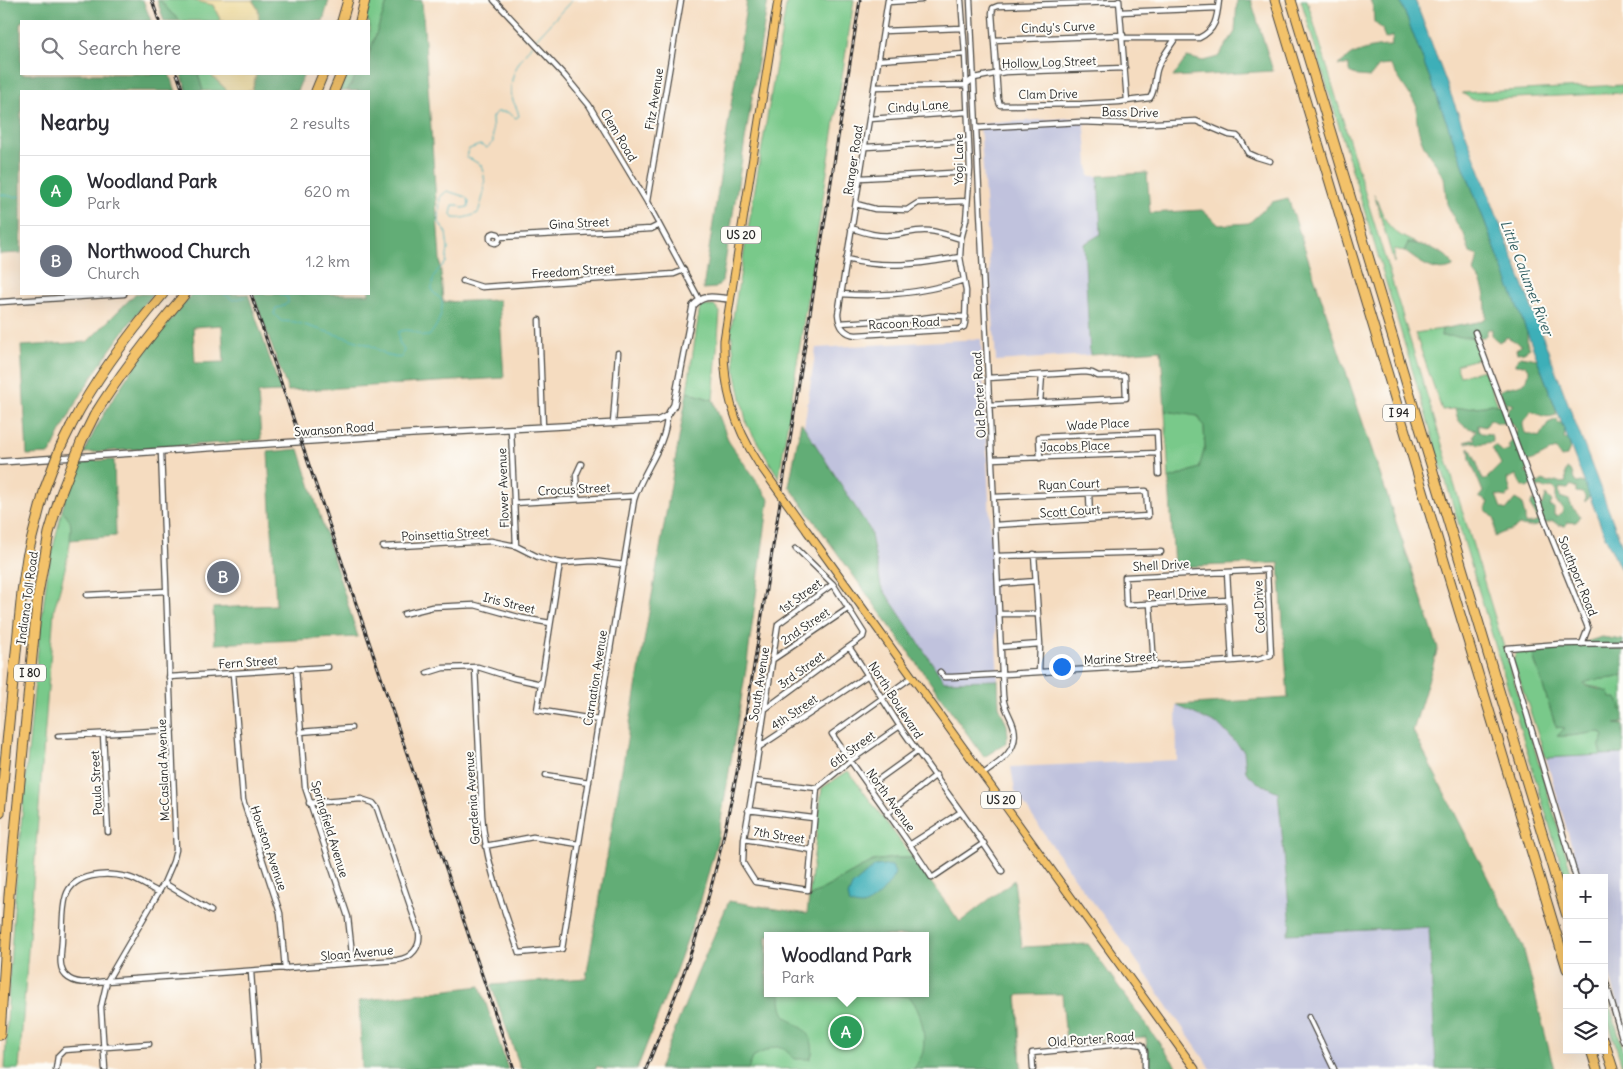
<!DOCTYPE html>
<meta charset="utf-8">
<style>
:root{--surface:#fff;--page:#f7f7f7;--text:#2b2b33;--muted:#7c7c81;--line:#e1e1e2;--accent:#1f6fb2}
body{margin:0;font-family:Delius,sans-serif;background:var(--page);color:var(--text)}
.controls{position:absolute;right:15px;bottom:15px;display:grid;overflow:hidden;border-radius:0px;box-shadow:0 5px 20px #0002}
.controls button{width:45px;height:45px;display:grid;place-items:center;padding:0;border:0;border-bottom:1px solid var(--line);background:var(--surface);color:var(--text);font:25px sans-serif}
.you{position:absolute;left:1061px;top:666px;width:18px;height:18px;margin:-12px;border:4px solid #fff;border-radius:50%;background:#1a73e8;box-shadow:0 0 0 8px #1a73e833}
.badge{display:grid;place-items:center;width:32px;height:32px;border-radius:50%;background:var(--accent);color:#fff;font-size:16px;font-weight:700}
.pin{position:absolute;translate:-50% -50%;border:2px solid #fff;box-shadow:0 1px 5px #0006}
.popup{position:absolute;left:764px;top:932px;width:165px;height:65px;box-sizing:border-box;display:grid;place-content:center;border-radius:0px;background:var(--surface);filter:drop-shadow(0 1px 4px #0005);font-size:16px;white-space:nowrap;color:var(--muted)}
.popup b{font-size:19px;color:var(--text)}
.popup::after{content:'';position:absolute;left:50%;top:100%;margin-left:-10px;border:10px solid transparent;border-top-color:var(--surface)}
.list{margin:0;padding:0;list-style:none}
h2{display:flex;justify-content:space-between;align-items:center;height:65px;margin:0;padding:0 20px;font-size:21px}
h2 small{font-size:16px;font-weight:400;color:var(--muted)}
.list li{display:grid;grid-template-columns:32px 1fr auto;gap:15px;align-items:center;box-sizing:border-box;height:70px;padding:0 20px;border-top:1px solid var(--line)}
.list b{display:block;font-size:19px;white-space:nowrap}
.list p{margin:0;font-size:16px;white-space:nowrap;color:var(--muted)}
.list em{font-size:16px;font-style:normal;color:var(--muted)}
.icon{flex:none;width:28px;height:28px;fill:none;stroke:currentColor;stroke-width:2;stroke-linecap:round;stroke-linejoin:round}
.map{position:relative;flex:none;width:1623px;height:1069px;overflow:hidden}
.search{position:absolute;background:var(--surface);box-shadow:0 5px 20px #0002;left:20px;top:20px;width:350px;height:55px;display:flex;align-items:center;gap:12px;box-sizing:border-box;padding:0 18px;border-radius:0px;color:var(--muted);font-size:19px}
.panel{position:absolute;background:var(--surface);box-shadow:0 5px 20px #0002;left:20px;top:90px;width:350px;height:205px;border-radius:0px}
.map>svg:first-child{display:block}
.industrial{fill:#c0c2dd}
.green{fill:#79c98a;stroke:#527a5a}
.forest{fill:#62ad76;stroke:#466c50;fill-rule:evenodd}
.sand{fill:#eeda9e;stroke:#8c8264}
.water{fill:#3eafb8;stroke:#346d72}
.lines{fill:none;stroke-linecap:round;stroke-linejoin:round}
.stream{stroke:#3eafb8;stroke-width:1}
.minor-casing{stroke:#494641;stroke-width:7}
.tertiary-casing{stroke:#494641;stroke-width:8}
.primary-casing{stroke:#494641;stroke-width:9}
.motorway-casing{stroke:#494641;stroke-width:11}
.minor{stroke:#fff;stroke-width:4.5}
.tertiary{stroke:#fff;stroke-width:5.5}
.primary{stroke:#f3c26a;stroke-width:7}
.motorway{stroke:#f3c26a;stroke-width:9}
.rail-casing{stroke:#2b2b2b;stroke-width:3}
.rail{stroke:#fdfcf7;stroke-width:1;stroke-dasharray:4;stroke-linecap:butt}
.primary-bridge-casing{stroke:#494641;stroke-width:9;stroke-linecap:butt}
.motorway-bridge-casing{stroke:#494641;stroke-width:11;stroke-linecap:butt}
.primary-bridge{stroke:#f3c26a;stroke-width:7}
.motorway-bridge{stroke:#f3c26a;stroke-width:9}
.labels{text-anchor:middle;dominant-baseline:central;stroke-width:4;stroke-linejoin:round;paint-order:stroke}
.shield{fill:#fdfcf7;stroke:#6a6a68;stroke-width:1}
.shield-label{font-size:11px;font-weight:bold;fill:#2b2b2b}
.street-label{font-size:12px;fill:#2b2b2b;stroke:#fdfcf7}
.water-label{font-size:14px;font-style:italic;fill:#336063;stroke:#fdfcf7}
</style>
<div class="map">
<svg width="1623" height="1069" viewBox="0 0 1623 1069">
<rect width="100%" height="100%" fill="#fdfcf7"/>
<filter id="ink" filterUnits="userSpaceOnUse"><feTurbulence type="fractalNoise" baseFrequency=".02" numOctaves="2"/><feDisplacementMap in="SourceGraphic" scale="10" xChannelSelector="R" yChannelSelector="G"/><feConvolveMatrix kernelMatrix="1 2 1 2 8 2 1 2 1" color-interpolation-filters="sRGB"/></filter>
<filter id="wash" filterUnits="userSpaceOnUse"><feTurbulence type="fractalNoise" baseFrequency=".0096" numOctaves="4" result="noise"/><feDisplacementMap in="SourceGraphic" scale="20" xChannelSelector="R" yChannelSelector="G"/><feGaussianBlur stdDeviation="1.12" result="paint"/><feColorMatrix in="noise" values="0 0 0 0 0 0 0 0 0 0 0 0 0 0 0 0 0 1.4 0 .05"/><feComposite in="paint" operator="in"/></filter>
<g filter="url(#wash)">
<rect width="100%" height="100%" fill="#f5dcc0"/>
<path class="industrial" d="M1084,117L1089,176H1098L1101,234L1084,244L1090,355L996,361L980,124Z
M981,339L998,680L944,681L881,586L870,530L804,427L816,348Z
M1176,705L1220,726L1244,751L1246,772L1257,782L1278,792L1291,926L1288,934L1429,927L1436,1069H1211L1125,944L1076,880L1015,791L1011,767L1177,760Z
M1623,754V1019L1604,956V878H1581L1546,758Z"/>
<path class="green" d="M160,0H192L213,5L220,19L219,21H181L172,14Z
M370,0H388L369,54V21H365Z
M787,0H854L779,478L747,425L736,375L731,329Z
M1301,0H1307C1394,293 1487,585 1573,878H1567V884Z
M198,74H210L228,91H203Z
M346,74H357L347,91H339Z
M1623,85V93L1473,100L1462,93Z
M1374,194C1386,221 1386,231 1416,243H1408L1404,251L1394,249V263Z
M700,306H715L720,312L713,400L687,392Z
M1442,329L1441,336L1462,335L1473,338L1481,358L1456,365L1460,376L1484,370L1498,405L1491,404L1485,406L1442,410L1415,333Z
M1165,411L1198,416L1204,427L1205,447L1199,468L1169,479Z
M62,510C64,513 68,516 70,519C76,535 59,591 54,610L19,1069H5L9,979L17,867L39,639L48,569Z
M1531,649L1556,727L1566,728L1557,736C1572,737 1586,733 1601,732L1604,736L1599,747L1601,755L1546,758L1513,661L1517,650Z
M1623,675V709L1619,710C1615,703 1610,695 1603,690C1597,686 1589,688 1584,683C1597,677 1610,681 1623,675Z
M848,771L913,858H894L873,861L809,897L822,788Z
M1015,951L1021,1069H659L767,993H925Z
M1604,987L1623,1049V1069L1604,1007Z"/>
<path class="forest" d="M0,0H143L151,21H21V74H169L176,91H21V253L0,254Z
M157,0H160L172,14L181,21H164Z
M252,0H329L323,21H259L258,9Z
M388,0H422L443,302L499,300L504,378L288,391L253,294H369V91H347L357,74H369V54Z
M747,0H768L722,281L716,288L703,289Z
M1237,0H1251L1273,71L1173,77L1187,57L1203,61L1218,57L1235,32Z
M1370,0H1400L1527,332V343L1530,348L1524,352L1517,353L1516,350L1522,345L1507,337L1499,342L1492,336V329H1488L1485,337C1470,338 1456,336 1441,336L1442,329L1483,321L1486,318C1486,302 1486,285 1474,273L1478,256L1470,253L1464,234L1458,226L1447,204L1444,177C1440,173 1439,170 1436,164C1433,160 1429,156 1427,151C1419,139 1415,120 1417,106L1390,65L1379,66L1370,77L1358,76L1349,72V65H1338C1343,62 1347,58 1351,55C1364,49 1377,46 1391,46L1393,36L1385,39L1382,29L1374,22L1373,7Z
M181,74H198L203,91H187Z
M256,74H304L297,91H252Z
M1147,173L1150,213L1202,210L1219,225L1249,223L1272,202L1288,198L1438,648L1413,731L1523,947L1554,1069H1436L1429,927L1287,934L1291,926L1278,792L1257,782L1246,772L1244,751L1220,726L1176,705L1288,698L1279,563L1174,567L1169,479L1199,468L1205,447L1204,427L1198,416L1165,411L1161,350L1090,355L1084,244L1101,234L1098,176Z
M1408,243C1421,243 1452,253 1453,267C1436,276 1418,261 1404,251Z
M135,294H153C111,345 78,393 50,454L27,455L21,346L87,342Z
M192,294H248L281,392L258,393L261,440L84,453C111,393 150,343 192,294ZM222,325L224,362L195,363L193,327Z
M1520,356L1537,359L1556,409V415C1546,419 1540,415 1531,411C1525,423 1520,417 1525,433L1539,437L1548,423L1557,419L1558,423H1562L1565,431L1564,439H1568L1570,447L1567,456L1561,457L1556,449C1547,452 1535,461 1528,461L1529,468L1525,473L1532,474L1534,483L1527,488L1522,486L1516,475L1507,479L1511,493L1506,497L1496,495L1501,508L1506,510L1515,499L1522,503L1525,517V524L1534,523L1539,520L1530,506L1532,501H1535L1538,507L1543,504L1546,495L1552,501L1550,506L1554,508V515L1557,516L1563,512L1562,507L1556,502V491L1552,487L1545,489L1542,487L1537,488V484L1543,480L1548,483L1556,481L1561,483L1566,482L1565,473L1567,468L1572,472L1574,480L1577,483L1581,482L1595,489L1585,502V496L1582,493L1576,492V488L1571,485L1568,489L1559,488L1560,497L1569,500L1572,507L1580,516C1578,523 1574,523 1568,522L1565,526L1558,525L1553,521C1542,524 1531,530 1519,525C1513,532 1502,531 1495,537V519L1485,509L1488,502L1479,497L1483,492L1470,459L1469,448V447C1476,457 1478,468 1483,480H1485L1501,464L1492,448L1495,445L1503,452L1510,449L1508,446L1511,442L1517,431L1512,423H1498L1490,419L1485,427L1478,425V430L1481,433L1491,434L1493,442L1478,444L1476,442L1466,443L1464,442L1475,439L1473,436L1476,430C1463,427 1458,424 1455,409L1485,406L1491,404L1498,405L1504,403L1508,405L1503,413L1507,414L1508,409L1513,405L1504,401L1499,391C1512,383 1529,390 1529,369L1526,366L1516,365V362Z
M687,392L713,400L729,442L769,499L746,670L718,838L699,907L675,973L637,1069H605L597,1066L596,1069H521L491,985L586,978Z
M801,422L870,530L881,586L944,681L998,680L999,706L1007,725L1008,736L1005,744L984,757L789,486Z
M299,449L358,637L215,644L213,608L276,605L268,452Z
M114,460L116,536L70,540C71,526 73,521 62,510L68,489L80,461Z
M1602,637L1623,640V675C1610,681 1598,677 1584,683L1586,686L1609,692L1611,698H1617L1621,705L1620,710L1623,709V723L1615,724L1623,725V754L1601,755L1599,747L1604,736L1601,732C1586,733 1572,737 1557,736L1565,728L1556,727L1531,649L1566,648Z
M894,858H913L960,922L1014,880L1022,947L1088,944L1178,1069H1148L1146,1037L1066,1042L1062,994L1017,995L1021,1069H914C917,1063 922,1057 923,1051C926,1033 921,1011 910,997L875,993H925V936H767V993H781C781,999 781,1007 784,1013C791,1025 810,1026 812,1044C813,1050 813,1053 810,1059H795L782,1047H774L754,1056L748,1069H659L698,972L729,901L807,914L809,897L873,861Z
M480,986L508,1069H362L359,1001Z"/>
<path class="sand" d="M192,0H252L258,9L259,21H219L220,19L213,5Z
M210,74H256L252,91H228Z"/>
<path class="water" d="M1400,0H1415L1623,548V575L1604,534Z
M885,865L892,866L895,873C890,885 875,903 862,906C858,906 854,905 850,904L848,896L852,886L875,866Z"/>
<g class="lines">
<path class="stream" d="M534,41L572,0
M0,194L14,197L21,196
M224,294L233,300L245,297
M280,294L288,298V303L281,307L276,308L274,314L281,321L295,322L370,345L389,356L401,358L404,350L399,342L398,332C407,328 415,331 423,336H429C438,325 443,314 442,300L432,291C432,278 435,271 446,263L448,249L446,233L439,222L440,197L447,191L466,197L469,202L468,207L462,208L459,205H453L451,214L453,218C462,219 469,217 478,213C484,194 488,184 481,165L467,157L469,149L480,145L487,148L493,142L492,117L497,112H507L516,118L519,116C518,109 514,104 512,98C508,75 519,62 532,44"/>
</g>
</g>
<g filter="url(#ink)">
<g class="lines">
<g class="minor-casing">
<path id="minor" d="M494,0L565,76L589,105L647,202L699,299
M888,0L838,314C839,326 844,334 856,335L959,329L964,327L965,323L966,291L960,257L961,239L966,220L970,169L965,54L961,0
M970,0L1002,674C1003,683 1002,693 1004,702C1006,711 1012,719 1014,728C1019,751 999,763 983,774
M1119,0L1127,101
M888,2L921,0
M1119,2L998,6L993,8L992,13L998,99L1000,105L1082,104L1119,102L1150,98C1156,90 1154,76 1158,67C1162,57 1169,48 1175,39
M1120,12L1218,8
M883,31L962,28
M1123,38H1199C1216,30 1217,18 1219,0
M994,40L1123,35
M879,60L965,54
M875,87L966,85L974,78L1005,72L1125,68
M870,119L967,112
M976,128L1080,122L1136,124L1196,121L1229,135L1237,136L1241,140L1248,153L1257,157L1270,161
M866,147L968,141
M861,178L969,172
M647,201L681,0
M856,204L875,209L907,210L918,203L967,201
M851,228C866,233 879,237 894,235C906,234 917,229 930,231C940,232 950,236 961,239
M500,237L498,234L494,233L490,235V239L492,242L495,243L498,242L500,237L651,229L659,225
M846,259C885,269 921,264 960,257
M463,281L482,287L674,274L684,270
M841,294C883,297 924,293 964,280
M0,302L124,294
M539,320L543,427
M840,323L890,320H908L939,316L966,317
M1475,332L1550,534L1588,628L1582,644
M988,378L1085,372L1092,373L1098,376H1125L1126,398L989,405
M1040,402L1042,375
M613,424L618,353
M511,429L516,546
M1040,458L1039,437L1157,432L1159,474
M992,459L1158,453
M1089,493L1090,519
M994,497L1146,491L1148,516L995,525
M577,499L576,475L581,464
M514,503L635,496
M383,547L491,541L516,546L538,557L552,561L563,563L593,561L624,565
M796,548L833,584L864,633L863,637L849,647C868,674 883,701 901,728C934,776 970,822 1002,871
M1034,554L1040,644L1039,672
M996,556L1161,552
M560,563L537,710L599,720
M1227,572L1232,661
M998,584L1036,581
M87,595L166,591
M1150,604L1154,666
M404,614L432,607L475,605L522,618L550,623
M999,614H1038
M1001,647L1040,644
M772,660L849,608
M475,667L482,815C485,863 504,908 519,953L562,949L634,500C642,471 666,447 667,416
M296,668L305,787L348,917L353,963
M940,672L944,677H952L1232,661L1258,659L1271,655L1267,570L1125,577L1126,605L1228,600
M233,673L243,800L280,913L285,969
M427,673L443,668L478,667L513,678L541,684
M169,677L328,667
M912,677L832,734C865,783 901,829 932,878L984,843
M765,709L849,647
M300,732L351,728
M103,734L108,832
M58,736L172,730
M759,747L778,624L833,584
M546,775L589,782
M754,781L817,788L808,890L755,882L743,863L744,839Z
M754,781L759,747L868,675
M868,787L918,751
M817,788L850,761L900,726
M748,810L813,818
M887,814L936,775
M744,839L812,850
M911,844L961,812
M485,846L533,837L579,844
M1576,878L1507,648L1560,644L1623,643
M164,883L211,911
M158,892C148,887 137,879 127,877C107,872 73,873 66,896C62,909 63,925 62,939C62,950 57,967 66,976C76,986 94,982 107,981L397,960C412,958 421,947 419,932L377,808L373,803L361,799L309,803
M251,972L258,1069
M1604,976L1623,1041
M1309,1017L1334,1069
M56,1069L58,1056L64,1050L149,1044
M105,1069L101,1007L107,981L164,883L173,862L176,850L161,452
M1033,1069L1032,1053L1130,1043L1142,1045L1145,1051V1069"/>
</g>
<g class="tertiary-casing">
<path id="tertiary" d="M0,462L412,434L657,421L667,416L674,405L693,306C705,293 714,298 730,299"/>
</g>
<g class="primary-casing">
<path id="primary" d="M759,464C733,424 723,388 724,340L778,0
M807,531L1195,1069"/>
</g>
<g class="motorway-casing">
<path id="motorway" d="M1275,0L1567,969
M1291,0L1567,916
M342,21L348,0
M360,21L365,0
M316,91L323,74
M334,91L341,74
M94,416C121,372 152,333 185,294
M71,426C96,377 128,335 163,294
M0,813L22,592L27,557L45,488
M0,1035L9,895L38,594L49,533L60,496
M1604,1041L1613,1069
M1591,1050L1597,1069"/>
</g>
<use href="#minor" class="minor"/>
<use href="#tertiary" class="tertiary"/>
<use href="#primary" class="primary"/>
<use href="#motorway" class="motorway"/>
<g class="rail-casing">
<path id="rail" d="M152,0L159,21
M177,74L183,91
M251,294L514,1069
M646,1069C668,1015 690,961 706,905C719,861 728,817 737,772L860,0"/>
</g>
<use href="#rail" class="rail"/>
<g class="primary-bridge-casing">
<path id="primary-bridge" d="M759,464L807,531"/>
</g>
<g class="motorway-bridge-casing">
<path id="motorway-bridge" d="M45,488L60,448L71,426
M60,496L82,440L94,416"/>
</g>
<use href="#primary-bridge" class="primary-bridge"/>
<use href="#motorway-bridge" class="motorway-bridge"/>
</g>
</g>
<g class="labels">
<g class="shield">
<rect x="721" y="226.5" width="40" height="17" rx="4"/>
<rect x="1383" y="404.5" width="32" height="17" rx="4"/>
<rect x="14" y="664.5" width="32" height="17" rx="4"/>
<rect x="981" y="791.5" width="40" height="17" rx="4"/>
</g>
<g class="shield-label">
<text x="741" y="235">US 20</text>
<text x="1399" y="413">I 94</text>
<text x="30" y="673">I 80</text>
<text x="1001" y="800">US 20</text>
</g>
<g class="street-label">
<text transform="translate(1058 27) rotate(-2)">Cindy's Curve</text>
<text transform="translate(1049 62) rotate(-2)">Hollow Log Street</text>
<text transform="translate(1048 94) rotate(-1)">Clam Drive</text>
<text transform="translate(654 99) rotate(-81)">Fitz Avenue</text>
<text transform="translate(918 106) rotate(-4)">Cindy Lane</text>
<text transform="translate(1130 112) rotate(1)">Bass Drive</text>
<text transform="translate(619 135) rotate(59)">Clem Road</text>
<text transform="translate(958 159) rotate(-90)">Yogi Lane</text>
<text transform="translate(853 160) rotate(-81)">Ranger Road</text>
<text transform="translate(579 223) rotate(-3)">Gina Street</text>
<text transform="translate(573 271) rotate(-4)">Freedom Street</text>
<text transform="translate(904 323) rotate(-3)">Racoon Road</text>
<text transform="translate(979 395) rotate(-93)">Old Porter Road</text>
<text transform="translate(1098 424) rotate(-3)">Wade Place</text>
<text transform="translate(334 429) rotate(-4)">Swanson Road</text>
<text transform="translate(1075 446) rotate(-2)">Jacobs Place</text>
<text transform="translate(1069 484) rotate(-2)">Ryan Court</text>
<text transform="translate(503 488) rotate(-92)">Flower Avenue</text>
<text transform="translate(574 489) rotate(-3)">Crocus Street</text>
<text transform="translate(1070 511) rotate(-4)">Scott Court</text>
<text transform="translate(445 534) rotate(-3)">Poinsettia Street</text>
<text transform="translate(1161 565) rotate(-3)">Shell Drive</text>
<text transform="translate(1578 576) rotate(68)">Southport Road</text>
<text transform="translate(1177 593) rotate(-3)">Pearl Drive</text>
<text transform="translate(800 596) rotate(-36)">1st Street</text>
<text transform="translate(27 598) rotate(-82)">Indiana Toll Road</text>
<text transform="translate(509 603) rotate(14)">Iris Street</text>
<text transform="translate(1259 607) rotate(-93)">Cod Drive</text>
<text transform="translate(805 626) rotate(-34)">2nd Street</text>
<text transform="translate(1120 658) rotate(-3)">Marine Street</text>
<text transform="translate(248 662) rotate(-4)">Fern Street</text>
<text transform="translate(801 670) rotate(-36)">3rd Street</text>
<text transform="translate(595 678) rotate(-81)">Carnation Avenue</text>
<text transform="translate(759 684) rotate(-81)">South Avenue</text>
<text transform="translate(896 700) rotate(57)">North Boulevard</text>
<text transform="translate(794 712) rotate(-34)">4th Street</text>
<text transform="translate(852 749) rotate(-36)">6th Street</text>
<text transform="translate(163 770) rotate(-92)">McCasland Avenue</text>
<text transform="translate(96 783) rotate(-93)">Paula Street</text>
<text transform="translate(472 798) rotate(-94)">Gardenia Avenue</text>
<text transform="translate(891 800) rotate(54)">North Avenue</text>
<text transform="translate(330 829) rotate(73)">Springfield Avenue</text>
<text transform="translate(779 835) rotate(9)">7th Street</text>
<text transform="translate(269 848) rotate(71)">Houston Avenue</text>
<text transform="translate(357 953) rotate(-5)">Sloan Avenue</text>
<text transform="translate(1091 1039) rotate(-4)">Old Porter Road</text>
</g>
<g class="water-label">
<text transform="translate(1527 278) rotate(69)">Little Calumet River</text>
</g>
</g>
</svg>
<div class="controls">
<button>+</button>
<button>−</button>
<button><svg class="icon" aria-label="locate" viewBox="0 0 24 24"><circle cx="12" cy="12" r="6"/><path d="M12 2v4M12 18v4M2 12h4M18 12h4"/></svg></button>
<button><svg class="icon" aria-label="layers" viewBox="0 0 24 24"><path d="M12 4l9 5-9 5-9-5zM3 14l9 5 9-5"/></svg></button>
</div>
<div class="you"></div>
<div class="pin badge" style="left:846px;top:1032px;background:#2e9e5b">A</div>
<div class="popup"><b>Woodland Park</b>Park</div>
<div class="pin badge" style="left:223px;top:577px;background:#6b7280">B</div>
<div class="search"><svg class="icon" aria-label="search" viewBox="0 0 24 24"><circle cx="10" cy="10" r="6"/><path d="M15 15l6 6"/></svg>Search here</div>
<section class="panel">
<h2>Nearby<small>2 results</small></h2>
<ul class="list">
<li><span class="badge" style="background:#2e9e5b">A</span><div><b>Woodland Park</b><p>Park</p></div><em>620 m</em></li>
<li><span class="badge" style="background:#6b7280">B</span><div><b>Northwood Church</b><p>Church</p></div><em>1.2 km</em></li>
</ul>
</section>
</div>
